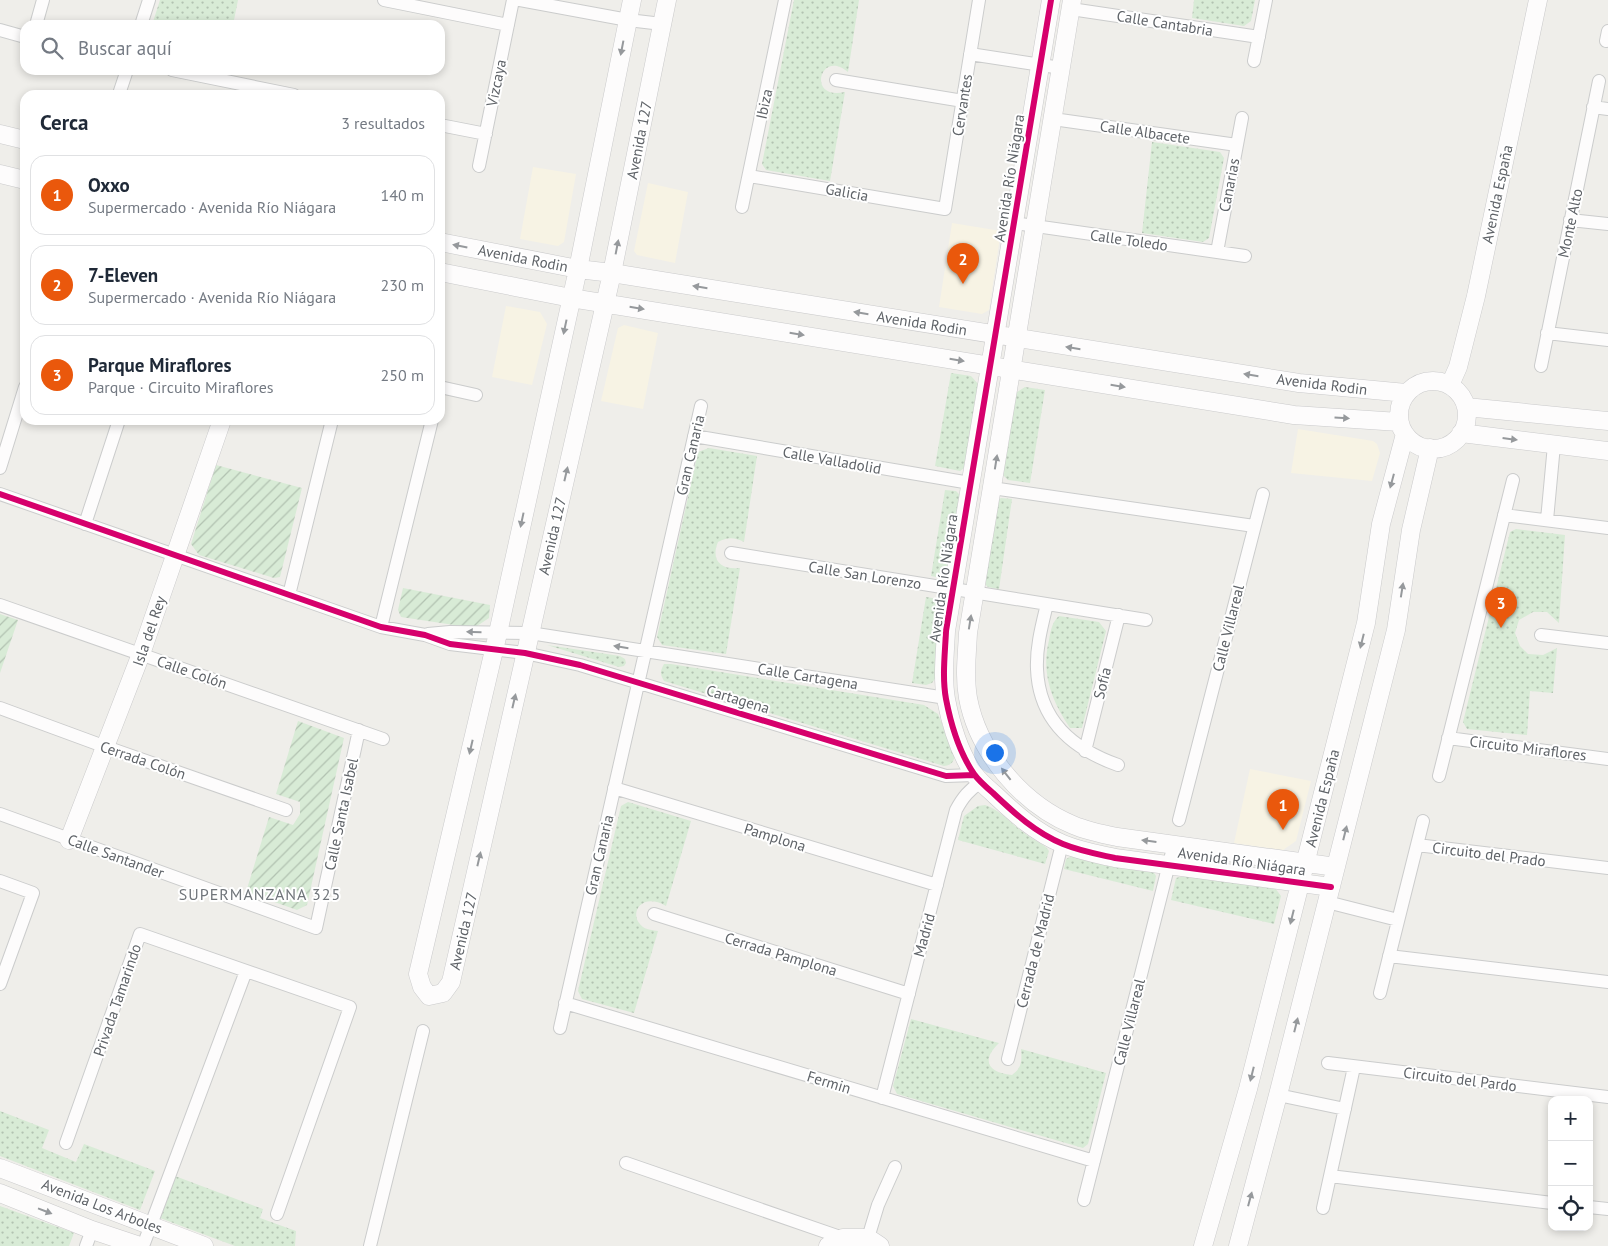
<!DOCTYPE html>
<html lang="es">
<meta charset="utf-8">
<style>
:root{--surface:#fff;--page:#f6f6f7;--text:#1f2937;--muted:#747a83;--line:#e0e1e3;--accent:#ea580c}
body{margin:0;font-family:"PT Sans",sans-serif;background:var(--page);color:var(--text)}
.controls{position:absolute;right:15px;bottom:15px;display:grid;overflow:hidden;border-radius:10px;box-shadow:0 2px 8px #0003}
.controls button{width:45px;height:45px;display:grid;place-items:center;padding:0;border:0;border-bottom:1px solid var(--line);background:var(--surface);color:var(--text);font:25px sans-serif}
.you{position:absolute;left:994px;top:752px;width:18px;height:18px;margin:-12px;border:4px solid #fff;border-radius:50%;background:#1a73e8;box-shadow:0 0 0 8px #1a73e833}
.badge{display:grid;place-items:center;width:32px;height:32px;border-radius:50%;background:var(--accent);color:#fff;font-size:16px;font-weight:700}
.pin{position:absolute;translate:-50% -41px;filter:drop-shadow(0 1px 2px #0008)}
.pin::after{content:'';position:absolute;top:26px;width:18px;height:15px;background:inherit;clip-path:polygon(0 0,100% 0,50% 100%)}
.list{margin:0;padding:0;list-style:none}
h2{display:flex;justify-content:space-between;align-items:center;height:65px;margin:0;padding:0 20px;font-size:21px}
h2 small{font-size:16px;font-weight:400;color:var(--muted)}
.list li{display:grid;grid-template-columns:32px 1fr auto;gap:15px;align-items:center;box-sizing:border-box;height:80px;margin:0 10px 10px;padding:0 10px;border:1px solid var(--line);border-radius:15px}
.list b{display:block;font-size:19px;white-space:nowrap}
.list p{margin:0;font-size:16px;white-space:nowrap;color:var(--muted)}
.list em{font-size:16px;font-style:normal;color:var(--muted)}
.icon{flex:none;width:28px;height:28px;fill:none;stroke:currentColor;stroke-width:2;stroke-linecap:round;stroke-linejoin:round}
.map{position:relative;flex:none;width:1608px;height:1246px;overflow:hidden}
.search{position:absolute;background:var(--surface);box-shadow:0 2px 8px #0003;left:20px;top:20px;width:425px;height:55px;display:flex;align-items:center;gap:12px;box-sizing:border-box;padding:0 18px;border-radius:15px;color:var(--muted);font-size:19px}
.panel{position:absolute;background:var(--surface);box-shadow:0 2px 8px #0003;left:20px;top:90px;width:425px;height:335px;border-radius:15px}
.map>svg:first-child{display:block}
.commercial{fill:#f7f3e4}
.grass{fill:url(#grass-dots)}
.garden{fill:url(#garden-furrows)}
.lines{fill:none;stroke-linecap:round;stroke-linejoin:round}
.street-casing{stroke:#cbcccc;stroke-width:14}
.secondary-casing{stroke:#cacacb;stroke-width:19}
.street{stroke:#fdfcfc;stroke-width:12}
.secondary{stroke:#fdfcfc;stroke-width:18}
.cycleway-casing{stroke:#fff;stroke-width:9}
.cycleway{stroke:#d6006c;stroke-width:6}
.oneway{fill:#96999c}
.labels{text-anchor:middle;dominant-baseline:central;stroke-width:4;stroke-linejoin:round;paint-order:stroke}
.street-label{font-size:15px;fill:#5f6368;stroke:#fff}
.neighbourhood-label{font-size:16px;letter-spacing:1px;fill:#70757a;stroke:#fff}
</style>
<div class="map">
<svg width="1608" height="1246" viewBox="0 0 1608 1246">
<defs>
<pattern id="grass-dots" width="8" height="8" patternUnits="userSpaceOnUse" patternTransform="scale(1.25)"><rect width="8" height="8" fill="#d8ebd6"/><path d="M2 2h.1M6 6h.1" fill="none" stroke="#b2c2b1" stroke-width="1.8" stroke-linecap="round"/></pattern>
<pattern id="garden-furrows" width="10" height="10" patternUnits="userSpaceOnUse" patternTransform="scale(1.25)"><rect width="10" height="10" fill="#d8ebd6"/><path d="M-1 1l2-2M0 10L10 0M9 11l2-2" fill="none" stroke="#b2c2b1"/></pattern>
</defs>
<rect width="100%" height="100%" fill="#efeeea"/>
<path class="commercial" d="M533,167L576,174L564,242L558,246L520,239Z
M648,183L688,192L675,263L637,255L634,251Z
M952,223L1001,231L989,310L982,314L939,307Z
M506,306L540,312L547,324L532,385L492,377Z
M624,325L658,333L643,409L601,401L618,328Z
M1298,429L1373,441L1377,444L1380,453L1372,481L1291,473Z
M1250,769L1311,781L1296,841L1283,850L1234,843Z"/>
<path class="grass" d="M160,0H238L233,25H152Z
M794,0H859L848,72C820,48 806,101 845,92L830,181L766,170L762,164Z
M1194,0H1255L1251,21L1244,26L1192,18Z
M1152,142L1220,152L1224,158L1209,238L1203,242L1142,233Z
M951,373L971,376L980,386L967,466L960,471L935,466Z
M1025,387L1045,390L1030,483L1008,480L1002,474L1014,394Z
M709,448L757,456L744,542C734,537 728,537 718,542C710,561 722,570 740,568L726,654L662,645L657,637L698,452Z
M945,490L956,491L961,496L946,575L941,578L931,576Z
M1001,498L1012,499L999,589L988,587L983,582L996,501Z
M1516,529L1565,535L1559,623L1547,612H1533L1519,620L1515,633L1520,646L1528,654L1543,655L1557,648L1553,693L1530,691L1527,735L1467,729L1463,722L1510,532Z
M926,597L938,599L942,605L936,677L932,683L926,685L912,683Z
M1059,616L1099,622L1106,631L1082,728H1070C1051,700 1041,673 1049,640C1051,630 1052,622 1059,616Z
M547,645L620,656L625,659L626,663L624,666L619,667Z
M664,664H671L924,705L938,714L955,756C953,763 951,765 944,766L664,681C660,674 660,671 664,664Z
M628,802L691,821L666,906C641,891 627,915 643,927C647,930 653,930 658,931L634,1013L582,999L578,991L621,806Z
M985,805C1001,810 1013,826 1027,835C1034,841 1044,843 1049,851L1045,864L958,840L964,816L978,806Z
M1072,856L1153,871L1156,876L1153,891L1064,869L1066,859Z
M1184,876L1275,888L1281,896L1274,924L1171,900L1176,878Z
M911,1019L999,1043C980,1061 989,1073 1012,1075C1022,1068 1022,1061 1021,1049L1106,1073L1088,1144L1083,1148L897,1094L893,1086Z
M0,1111L49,1130L42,1148L76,1162L84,1144L155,1171L140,1210L0,1156Z
M175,1176L263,1209L260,1218L296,1231L295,1246H235L160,1218Z
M0,1206L74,1233L69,1246H0Z"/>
<path class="garden" d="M216,465L302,488L280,577L274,578L199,555L191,544Z
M403,588L490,605L489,618L474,628L401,617L398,610Z
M0,614L18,620L0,673Z
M298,721L344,738L307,905L297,910L246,892L269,817L293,825L300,814V802L276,794Z"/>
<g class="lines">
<g class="street-casing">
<path id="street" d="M384,0L508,25
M520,0L628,20L662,24
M1071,9L1259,37
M36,25L43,0
M141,25L149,0
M0,30L25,37
M1606,41L1608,31
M970,54L1061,68
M1254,61L1266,0
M172,70L294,95
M836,80L963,101
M119,94L127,70
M1593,107L1608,109
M1053,119L1237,145
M440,125L486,134
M479,166L513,0
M749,176L945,209L979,0
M742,207L785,0
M1570,220L1608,224
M1014,223L1245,256
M1217,252L1242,118
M1547,333L1608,340
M1541,366L1599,81
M440,387L476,395
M694,436L970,483
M0,468L25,387
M992,488L1254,526
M0,494L381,627L425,635L450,644L525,653L580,665L946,776L974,775
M1504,515L1608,528
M1547,520L1554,445
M85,524L119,420
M731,553L1146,620
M289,595L332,420
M1047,604C1042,625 1036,647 1037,669C1039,721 1073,749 1118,765
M0,605L383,739
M381,627L432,420
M428,634L450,632L530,633L946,698
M1541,635L1608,643
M0,708L106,747L286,810
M1448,738L1608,759
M1085,751L1119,615
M1439,776L1513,480
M614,788L937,885
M0,814L316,928L359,730
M1179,820L1263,494
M1417,845L1608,868
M0,881L33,893L0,984
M1327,902L1398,920
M654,914L909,994
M1389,956L1608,982
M1380,993L1423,821
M565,1003L1094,1161
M560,1028L701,406
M1008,1059L1062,844
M1328,1063L1608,1097
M1278,1095L1345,1109
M882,1098L956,810C963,797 969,790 981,782
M66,1143L140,934L350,1007L277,1214
M626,1163L843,1238
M1330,1176L1552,1203
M1084,1200L1174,844
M1589,1207L1608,1209
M1323,1208L1354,1067
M868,1238L878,1205L895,1167
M86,1246L92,1230
M143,1246L246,971
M370,1246L423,1031"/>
</g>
<g class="secondary-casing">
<path id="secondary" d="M632,0L578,269L498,633L418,974L422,987L429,996L443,993L451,982L612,273L667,0
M1051,0L946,631C945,654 942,677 946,699C951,725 959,752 974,774C979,781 986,787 993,793C1014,813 1036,833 1063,844C1080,851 1097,854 1115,858L1331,887
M1072,0L968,633C967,655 964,676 968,698C978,752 1022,804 1073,825C1087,831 1102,834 1117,837L1336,867
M0,134L25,140
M0,174L25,180
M440,242L578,269L612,273L1299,383L1406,393
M440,272L571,298L1294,415L1399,422
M1399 415a34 34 0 1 1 68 0a34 34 0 1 1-68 0Z
M1450,385L1458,367L1476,296L1538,0
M1466,407L1608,421
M1461,433L1608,451
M69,840L141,654L222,420
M0,1168L204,1246
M0,1193L92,1230L140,1246
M828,1246L843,1238H868L880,1246
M1203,1246L1248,1089L1366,623L1381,524L1405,434
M1238,1246L1278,1095L1396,630L1411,530L1430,448"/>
</g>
<use href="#street" class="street"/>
<use href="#secondary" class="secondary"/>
<g class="cycleway-casing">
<path id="cycleway" d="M1051,0L946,631C945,654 942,677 946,699C951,725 959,752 974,774C979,781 986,787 993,793C1014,813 1036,833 1063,844C1080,851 1097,854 1115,858L1331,887
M0,494L381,627L425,635L450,644L525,653L580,665L946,776L974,775"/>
</g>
<use href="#cycleway" class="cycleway"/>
</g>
<defs><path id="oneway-solid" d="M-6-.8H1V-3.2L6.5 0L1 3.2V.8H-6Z" transform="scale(1.25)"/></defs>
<g class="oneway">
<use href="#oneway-solid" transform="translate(622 48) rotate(101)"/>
<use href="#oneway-solid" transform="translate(460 246) rotate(-169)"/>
<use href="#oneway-solid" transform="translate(617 247) rotate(-79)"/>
<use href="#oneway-solid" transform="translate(700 287) rotate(-171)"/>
<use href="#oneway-solid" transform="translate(637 308) rotate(9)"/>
<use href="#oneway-solid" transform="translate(861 313) rotate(-171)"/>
<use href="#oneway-solid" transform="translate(565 327) rotate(102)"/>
<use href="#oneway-solid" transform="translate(797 334) rotate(9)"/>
<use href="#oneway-solid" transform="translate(1073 348) rotate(-171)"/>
<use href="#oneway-solid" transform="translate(957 360) rotate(9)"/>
<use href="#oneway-solid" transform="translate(1251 375) rotate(-171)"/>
<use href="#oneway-solid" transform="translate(1118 386) rotate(9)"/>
<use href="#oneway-solid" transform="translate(1342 418) rotate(4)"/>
<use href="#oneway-solid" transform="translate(1510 439) rotate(7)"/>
<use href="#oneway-solid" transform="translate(996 462) rotate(-81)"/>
<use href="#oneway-solid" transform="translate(566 474) rotate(-77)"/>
<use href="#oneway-solid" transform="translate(1392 481) rotate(105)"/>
<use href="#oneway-solid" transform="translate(522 520) rotate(102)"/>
<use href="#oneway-solid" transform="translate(1402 590) rotate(-81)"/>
<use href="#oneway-solid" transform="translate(970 622) rotate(-81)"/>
<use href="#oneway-solid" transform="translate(474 632) rotate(-179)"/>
<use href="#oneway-solid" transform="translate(1362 641) rotate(104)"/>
<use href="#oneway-solid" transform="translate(621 647) rotate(-171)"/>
<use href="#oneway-solid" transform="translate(514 701) rotate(-77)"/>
<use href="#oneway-solid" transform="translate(471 747) rotate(103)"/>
<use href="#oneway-solid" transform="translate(1006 774) rotate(-128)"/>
<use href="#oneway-solid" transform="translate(1345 833) rotate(-76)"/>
<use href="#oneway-solid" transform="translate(1149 841) rotate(-173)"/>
<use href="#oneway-solid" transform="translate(479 859) rotate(-77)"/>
<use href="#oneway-solid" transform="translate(1292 917) rotate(104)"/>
<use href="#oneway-solid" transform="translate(1296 1025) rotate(-76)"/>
<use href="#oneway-solid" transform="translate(1252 1074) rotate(104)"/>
<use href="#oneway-solid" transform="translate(1250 1199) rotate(-75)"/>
<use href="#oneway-solid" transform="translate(45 1211) rotate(21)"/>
</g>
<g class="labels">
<g class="street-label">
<text transform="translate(1165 23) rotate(9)">Calle Cantabria</text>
<text transform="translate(496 83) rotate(-78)">Vizcaya</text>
<text transform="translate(764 104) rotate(-78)">Ibiza</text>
<text transform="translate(962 105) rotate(-81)">Cervantes</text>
<text transform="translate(1145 132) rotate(8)">Calle Albacete</text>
<text transform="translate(639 140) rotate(-79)">Avenida 127</text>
<text transform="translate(1009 178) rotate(-81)">Avenida Río Niágara</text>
<text transform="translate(1229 185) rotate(-79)">Canarias</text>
<text transform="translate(847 192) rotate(10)">Galicia</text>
<text transform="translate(1497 194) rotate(-78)">Avenida España</text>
<text transform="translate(1570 223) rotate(-78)">Monte Alto</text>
<text transform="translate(1129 240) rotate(8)">Calle Toledo</text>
<text transform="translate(523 258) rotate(11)">Avenida Rodin</text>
<text transform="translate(922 323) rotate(9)">Avenida Rodin</text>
<text transform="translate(1322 384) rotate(7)">Avenida Rodin</text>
<text transform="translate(690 455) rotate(-77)">Gran Canaria</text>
<text transform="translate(832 460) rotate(10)">Calle Valladolid</text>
<text transform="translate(552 536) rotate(-77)">Avenida 127</text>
<text transform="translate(865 575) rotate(9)">Calle San Lorenzo</text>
<text transform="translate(943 578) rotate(-82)">Avenida Río Niágara</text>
<text transform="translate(1228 628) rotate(-76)">Calle Villareal</text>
<text transform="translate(149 631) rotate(-71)">Isla del Rey</text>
<text transform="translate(192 672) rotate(19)">Calle Colón</text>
<text transform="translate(808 676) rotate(9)">Calle Cartagena</text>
<text transform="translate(1102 683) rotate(-76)">Sofía</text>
<text transform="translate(738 699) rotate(17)">Cartagena</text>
<text transform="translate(1528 748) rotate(7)">Circuito Miraflores</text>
<text transform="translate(143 760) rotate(19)">Cerrada Colón</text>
<text transform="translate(1322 798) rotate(-76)">Avenida España</text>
<text transform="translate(341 814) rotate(-78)">Calle Santa Isabel</text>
<text transform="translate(775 837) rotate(17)">Pamplona</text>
<text transform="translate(1489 854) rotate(7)">Circuito del Prado</text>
<text transform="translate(599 855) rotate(-77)">Gran Canaria</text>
<text transform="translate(116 856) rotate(20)">Calle Santander</text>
<text transform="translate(1242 861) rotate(8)">Avenida Río Niágara</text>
<text transform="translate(463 931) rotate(-77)">Avenida 127</text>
<text transform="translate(924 935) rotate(-75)">Madrid</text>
<text transform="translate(1035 951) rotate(-76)">Cerrada de Madrid</text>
<text transform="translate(781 954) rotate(17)">Cerrada Pamplona</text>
<text transform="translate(117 1000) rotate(-71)">Privada Tamarindo</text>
<text transform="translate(1129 1022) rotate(-76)">Calle Villareal</text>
<text transform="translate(1460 1079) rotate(7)">Circuito del Pardo</text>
<text transform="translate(829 1082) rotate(17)">Fermin</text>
<text transform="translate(102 1206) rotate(21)">Avenida Los Arboles</text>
</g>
<g class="neighbourhood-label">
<text x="260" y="894">SUPERMANZANA 325</text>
</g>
</g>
</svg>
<div class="controls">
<button>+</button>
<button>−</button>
<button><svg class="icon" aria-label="locate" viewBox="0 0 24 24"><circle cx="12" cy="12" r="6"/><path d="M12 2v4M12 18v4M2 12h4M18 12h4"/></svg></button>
</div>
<div class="you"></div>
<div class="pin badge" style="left:1283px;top:830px">1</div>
<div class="pin badge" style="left:963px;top:284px">2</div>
<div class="pin badge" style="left:1501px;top:628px">3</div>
<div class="search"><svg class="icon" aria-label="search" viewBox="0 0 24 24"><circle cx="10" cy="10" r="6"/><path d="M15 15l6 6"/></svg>Buscar aquí</div>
<section class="panel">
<h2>Cerca<small>3 resultados</small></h2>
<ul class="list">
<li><span class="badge">1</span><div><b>Oxxo</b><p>Supermercado · Avenida Río Niágara</p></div><em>140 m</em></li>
<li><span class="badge">2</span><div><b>7-Eleven</b><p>Supermercado · Avenida Río Niágara</p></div><em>230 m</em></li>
<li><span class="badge">3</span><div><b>Parque Miraflores</b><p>Parque · Circuito Miraflores</p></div><em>250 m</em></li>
</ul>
</section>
</div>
